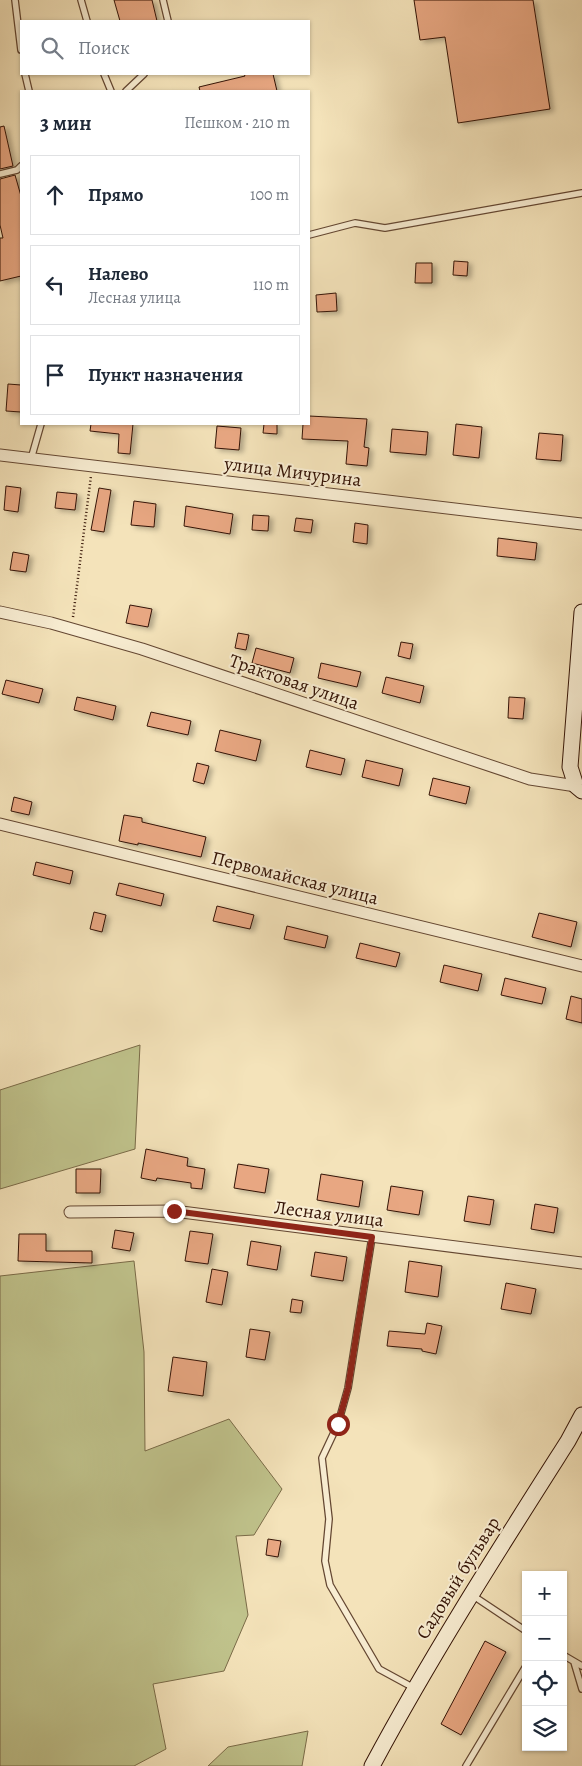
<!DOCTYPE html>
<html lang="ru">
<meta charset="utf-8">
<style>
:root{--surface:#fff;--page:#f2f2f3;--text:#1f2937;--muted:#747a83;--line:#e0e1e3}
body{margin:0;font-family:Alegreya,serif;background:var(--page);color:var(--text)}
.controls{position:absolute;right:15px;bottom:15px;display:grid;overflow:hidden;border-radius:0px;box-shadow:0 1px 4px #0004}
.controls button{width:45px;height:45px;display:grid;place-items:center;padding:0;border:0;border-bottom:1px solid var(--line);background:var(--surface);color:var(--text);font:25px sans-serif}
.stop{position:absolute;width:15px;height:15px;margin:-11px;border:4px solid #8f2418;border-radius:50%;background:#fff}
.stop.end{background:#8f2418;border-color:#fff;box-shadow:0 1px 5px #0008}
.list{margin:0;padding:0;list-style:none}
h2{display:flex;justify-content:space-between;align-items:center;height:65px;margin:0;padding:0 20px;font-size:21px}
h2 small{font-size:16px;font-weight:400;color:var(--muted)}
.list li{display:grid;grid-template-columns:32px 1fr auto;gap:15px;align-items:center;box-sizing:border-box;height:80px;margin:0 10px 10px;padding:0 10px;border:1px solid var(--line);border-radius:0px}
.list b{display:block;font-size:19px;white-space:nowrap}
.list p{margin:0;font-size:16px;white-space:nowrap;color:var(--muted)}
.list em{font-size:16px;font-style:normal;color:var(--muted)}
.icon{flex:none;width:28px;height:28px;fill:none;stroke:currentColor;stroke-width:2;stroke-linecap:round;stroke-linejoin:round}
.map{position:relative;flex:none;width:582px;height:1766px;overflow:hidden}
.search{position:absolute;background:var(--surface);box-shadow:0 1px 4px #0004;left:20px;top:20px;width:290px;height:55px;display:flex;align-items:center;gap:12px;box-sizing:border-box;padding:0 18px;border-radius:0px;color:var(--muted);font-size:19px}
.panel{position:absolute;background:var(--surface);box-shadow:0 1px 4px #0004;left:20px;top:90px;width:290px;height:335px;border-radius:0px}
.map>svg:first-child{display:block}
.green{fill:#c0c38c;stroke:#7a6b48}
.building{fill:#e8a782;stroke:#341305;filter:url(#shadow)}
.lines{fill:none;stroke-linecap:round;stroke-linejoin:round}
.lane-casing{stroke:#644732;stroke-width:8}
.street-casing{stroke:#644732;stroke-width:13}
.secondary-casing{stroke:#341305;stroke-width:17}
.path{stroke:#341305;stroke-width:2.5;stroke-dasharray:1 2.5;stroke-linecap:butt}
.lane{stroke:#f8edd2;stroke-width:5.5}
.street{stroke:#f8edd2;stroke-width:11}
.secondary{stroke:#f8edd2;stroke-width:15}
.route{stroke:#8f2418;stroke-width:6}
.labels{text-anchor:middle;dominant-baseline:central;stroke-width:4;stroke-linejoin:round;paint-order:stroke}
.street-label{font-size:19px;fill:#341305;stroke:#f8edd2}
</style>
<div class="map">
<svg width="582" height="1766" viewBox="0 0 582 1766">
<defs>
<filter id="shadow"><feDropShadow dx="4" dy="2.5" stdDeviation="2.5" flood-color="#0004"/></filter>
</defs>
<rect width="100%" height="100%" fill="#f4e3ba"/>
<filter id="stains"><feTurbulence type="fractalNoise" baseFrequency=".004" numOctaves="4"/><feColorMatrix values="0 0 0 0 .2 0 0 0 0 .09 0 0 0 0 .02 0 0 0 .5 -.17"/></filter>
<radialGradient id="worn" r=".72"><stop offset=".6" stop-color="#630" stop-opacity="0"/><stop offset="1" stop-color="#630" stop-opacity=".3"/></radialGradient>
<path class="green" d="M140,1045L135,1149L0,1189V1090Z
M134,1261L144,1352L145,1451L229,1419L282,1489L254,1535L236,1536L248,1615L224,1671L153,1684L166,1749L134,1766H0V1276Z
M308,1731L302,1766H208L228,1747Z"/>
<path class="building" d="M114,0H152L157,21H120Z
M414,0H533L550,109L458,123L445,37L420,40Z
M244,74H273L277,91H200L199,87L245,76Z
M4,126L13,166L0,169V127Z
M15,175L21,196V276L0,281V238H3L0,225V179Z
M454,261L468,262L467,276L453,275Z
M416,263H432V283H415Z
M336,293L337,311L317,312L316,295Z
M8,384L21,385V412L6,411Z
M309,416L367,419L364,447L369,448L367,466L346,464L348,441L302,439L303,424H309Z
M91,424H133L130,454L118,453L119,434L90,431Z
M264,424H277V434L263,433Z
M456,424L482,427L479,458L453,455Z
M217,426L241,428L239,450L215,448Z
M392,429L428,432L426,455L390,452Z
M539,433L563,435L561,461L536,459Z
M6,486L21,488L18,512L4,510Z
M99,488L111,490L104,532L91,530Z
M57,492L77,494L75,510L55,508Z
M134,501L156,504L154,527L131,525Z
M186,506L233,514L230,534L184,526Z
M253,515L269,516L268,531L252,530Z
M296,518L313,520L311,533L294,531Z
M355,523L368,525L367,544L353,542Z
M498,538L537,543L535,560L497,556Z
M13,552L29,555L26,572L10,570Z
M130,605L152,609L148,627L126,623Z
M238,633L249,635L246,650L235,648Z
M401,642L413,644L410,659L398,656Z
M256,648L294,658L290,673L252,663Z
M321,663L361,672L357,687L318,678Z
M386,677L424,686L420,703L382,693Z
M6,680L43,689L39,703L2,694Z
M77,697L116,706L113,720L74,710Z
M509,697L525,698L523,719L508,718Z
M151,712L191,721L188,735L147,726Z
M220,730L261,740L256,761L215,751Z
M310,750L345,759L341,775L306,767Z
M366,760L403,769L399,786L362,777Z
M197,763L209,766L204,784L193,781Z
M433,778L470,787L466,804L429,795Z
M14,797L32,802L29,815L11,811Z
M124,815L142,818V822L206,837L201,857L138,843V845L119,841Z
M36,862L73,871L70,884L33,875Z
M119,883L164,894L161,906L116,895Z
M217,906L254,915L250,929L213,921Z
M94,912L106,915L102,932L90,929Z
M539,913L577,922L571,947L532,937Z
M287,926L328,936L325,948L284,939Z
M360,943L400,953L396,967L356,958Z
M444,965L482,974L478,991L440,982Z
M505,978L546,988L542,1004L501,995Z
M571,996L582,999V1023L566,1019Z
M146,1149L188,1158L187,1166L205,1169L202,1189L191,1188V1183L157,1178L156,1181L141,1178Z
M238,1164L269,1169L265,1193L234,1188Z
M76,1169H101L100,1193H76Z
M321,1174L363,1181L359,1207L317,1200Z
M391,1186L423,1191L419,1215L387,1210Z
M468,1196L494,1200L490,1225L464,1221Z
M535,1204L558,1208L554,1233L531,1229Z
M115,1230L134,1233L130,1251L112,1248Z
M190,1231L213,1234L208,1264L185,1261Z
M19,1234H46V1251H92V1263L18,1261Z
M251,1241L281,1246L277,1270L247,1265Z
M315,1252L347,1257L343,1281L311,1276Z
M409,1261L442,1266L438,1297L405,1292Z
M212,1269L228,1272L222,1305L206,1302Z
M506,1283L536,1289L531,1314L501,1309Z
M292,1299L303,1301L301,1313L290,1312Z
M427,1323L442,1326L436,1354L422,1351V1349L387,1346L389,1331L425,1334Z
M250,1329L270,1332L265,1360L246,1357Z
M173,1357L207,1362L203,1396L168,1391Z
M268,1539L281,1541L278,1557L266,1555Z
M485,1641L506,1652L461,1735L441,1724Z"/>
<g class="lines">
<g class="lane-casing">
<path id="lane" d="M15,0L21,50
M81,0L87,21
M163,0L168,21
M25,74L29,91
M104,74L111,91
M126,91L144,74
M0,174L17,170L21,166
M309,235L355,223L385,228L582,193
M31,459L41,424
M372,1237L348,1388L338,1424L322,1458L329,1519L325,1561L330,1585L379,1669L414,1688
M472,1595L526,1631
M563,1655L582,1666
M574,1662L582,1689
M466,1766L526,1666"/>
</g>
<g class="street-casing">
<path id="street" d="M0,455L582,524
M0,612L51,623L142,649L530,779L576,786
M0,824L582,966
M70,1212L174,1211L582,1263"/>
</g>
<g class="secondary-casing">
<path id="secondary" d="M582,612L570,767L576,786L582,791
M372,1766C432,1654 500,1548 568,1441L582,1415"/>
</g>
<path class="path" d="M73,617L91,476"/>
<use href="#lane" class="lane"/>
<use href="#street" class="street"/>
<use href="#secondary" class="secondary"/>
</g>
<g class="lines">
<path class="route" d="M174,1211L372,1237L348,1388L338,1424"/>
</g>
<g class="labels">
<g class="street-label">
<text transform="translate(293 472) rotate(7)">улица Мичурина</text>
<text transform="translate(294 682) rotate(19)">Трактовая улица</text>
<text transform="translate(295 878) rotate(14)">Первомайская улица</text>
<text transform="translate(329 1214) rotate(7)">Лесная улица</text>
<text transform="translate(458 1578) rotate(-58)">Садовый бульвар</text>
</g>
</g>
<rect width="100%" height="100%" filter="url(#stains)"/>
<rect width="100%" height="100%" fill="url(#worn)"/>
</svg>
<div class="controls">
<button>+</button>
<button>−</button>
<button><svg class="icon" aria-label="locate" viewBox="0 0 24 24"><circle cx="12" cy="12" r="6"/><path d="M12 2v4M12 18v4M2 12h4M18 12h4"/></svg></button>
<button><svg class="icon" aria-label="layers" viewBox="0 0 24 24"><path d="M12 4l9 5-9 5-9-5zM3 14l9 5 9-5"/></svg></button>
</div>
<div class="stop" style="left:338px;top:1424px"></div>
<div class="stop end" style="left:174px;top:1211px"></div>
<div class="search"><svg class="icon" aria-label="search" viewBox="0 0 24 24"><circle cx="10" cy="10" r="6"/><path d="M15 15l6 6"/></svg>Поиск</div>
<section class="panel">
<h2>3 мин<small>Пешком · 210 m</small></h2>
<ul class="list">
<li><svg class="icon" aria-label="ahead" viewBox="0 0 24 24"><path d="M12 20V5M6 11l6-6 6 6"/></svg><div><b>Прямо</b></div><em>100 m</em></li>
<li><svg class="icon" aria-label="left" viewBox="0 0 24 24"><path d="M17 20v-9H6M10 6l-5 5 5 5"/></svg><div><b>Налево</b><p>Лесная улица</p></div><em>110 m</em></li>
<li><svg class="icon" aria-label="arrive" viewBox="0 0 24 24"><path d="M6 21V4h12l-3 4 3 4H6"/></svg><div><b>Пункт назначения</b></div></li>
</ul>
</section>
</div>
